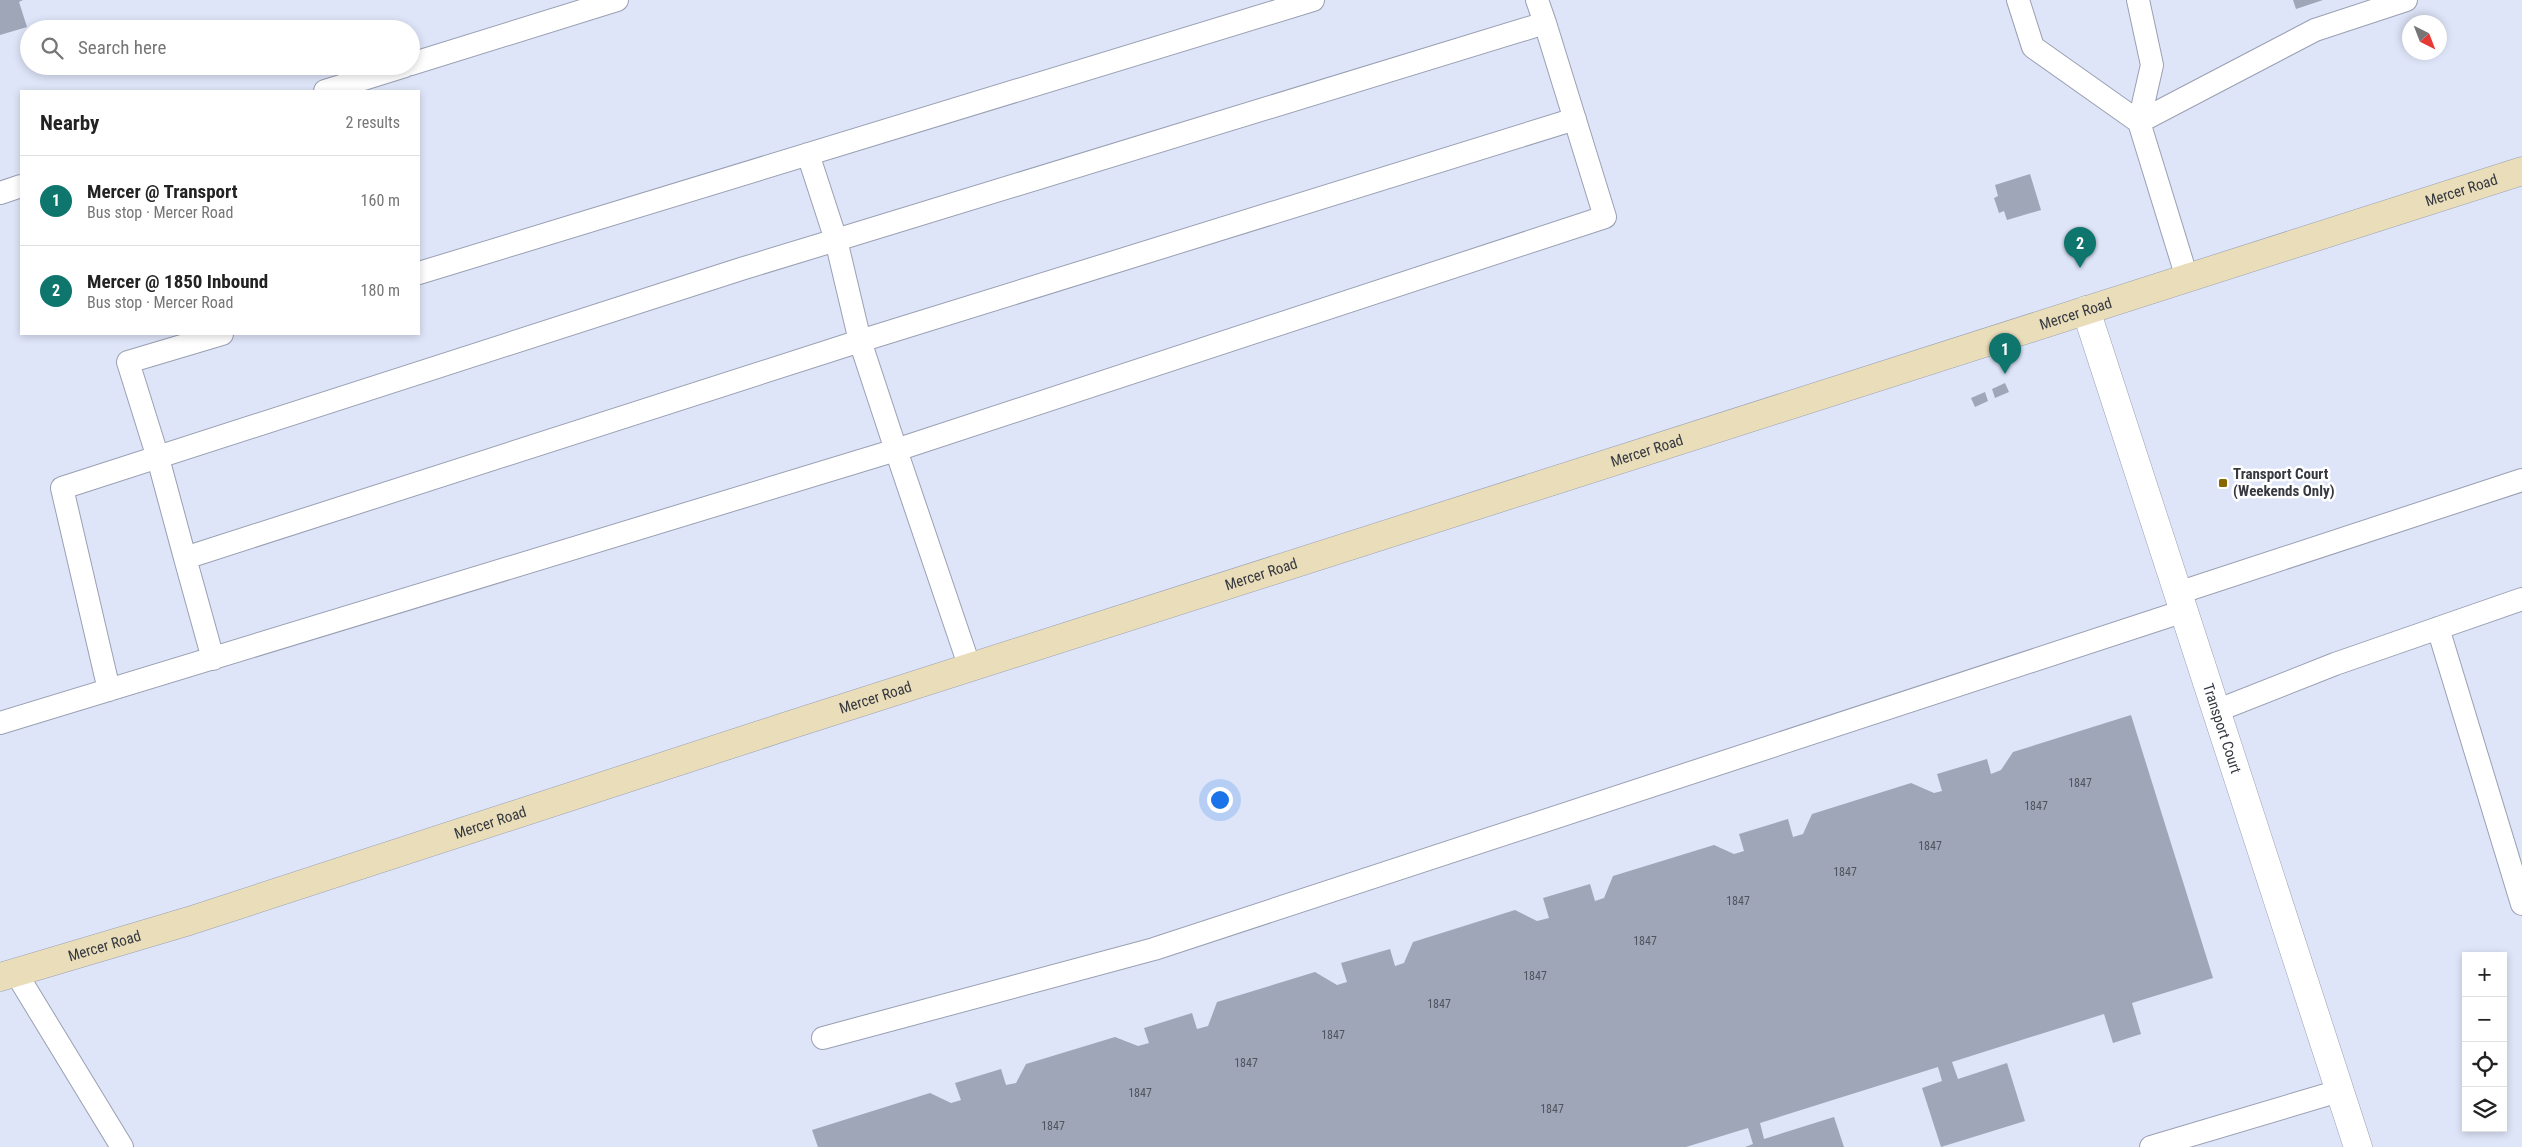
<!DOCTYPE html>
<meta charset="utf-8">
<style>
:root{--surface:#fff;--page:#f6f6f6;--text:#222;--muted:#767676;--line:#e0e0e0;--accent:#0f766e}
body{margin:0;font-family:"Roboto Condensed",sans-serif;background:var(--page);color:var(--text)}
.controls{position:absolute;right:15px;bottom:15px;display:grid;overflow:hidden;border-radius:0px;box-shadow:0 2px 8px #0003}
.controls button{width:45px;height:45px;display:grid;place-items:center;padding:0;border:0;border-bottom:1px solid var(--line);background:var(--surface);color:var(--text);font:25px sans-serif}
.compass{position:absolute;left:2402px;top:15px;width:45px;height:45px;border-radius:50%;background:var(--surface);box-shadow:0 2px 8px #0003;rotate:138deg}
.you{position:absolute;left:1219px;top:799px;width:18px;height:18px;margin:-12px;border:4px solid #fff;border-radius:50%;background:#1a73e8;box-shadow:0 0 0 8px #1a73e833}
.badge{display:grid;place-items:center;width:32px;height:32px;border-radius:50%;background:var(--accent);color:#fff;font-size:16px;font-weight:700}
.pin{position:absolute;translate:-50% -41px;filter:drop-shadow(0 1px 2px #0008)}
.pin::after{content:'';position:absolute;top:26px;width:18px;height:15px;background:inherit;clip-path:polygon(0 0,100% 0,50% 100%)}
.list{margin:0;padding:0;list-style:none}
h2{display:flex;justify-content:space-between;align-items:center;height:65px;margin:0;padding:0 20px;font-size:21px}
h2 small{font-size:16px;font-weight:400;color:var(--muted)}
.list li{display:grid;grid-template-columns:32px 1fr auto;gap:15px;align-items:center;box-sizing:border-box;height:90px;padding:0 20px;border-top:1px solid var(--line)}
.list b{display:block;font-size:19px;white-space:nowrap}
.list p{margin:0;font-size:16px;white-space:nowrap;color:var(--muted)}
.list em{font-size:16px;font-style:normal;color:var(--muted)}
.icon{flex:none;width:28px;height:28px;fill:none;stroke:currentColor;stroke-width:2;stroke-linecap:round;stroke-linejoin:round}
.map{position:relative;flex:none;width:2522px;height:1147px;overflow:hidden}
.search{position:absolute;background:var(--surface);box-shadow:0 2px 8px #0003;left:20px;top:20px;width:400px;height:55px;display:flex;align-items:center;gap:12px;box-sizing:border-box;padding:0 18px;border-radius:28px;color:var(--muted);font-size:19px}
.panel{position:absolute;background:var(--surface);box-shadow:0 2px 8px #0003;left:20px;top:90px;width:400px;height:245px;border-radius:0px}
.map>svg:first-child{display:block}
.building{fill:#9fa6b8}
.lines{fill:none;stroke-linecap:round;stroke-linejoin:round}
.lane-casing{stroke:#9aa0b3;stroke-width:24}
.street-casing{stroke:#9aa0b3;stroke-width:29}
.secondary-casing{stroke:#9aa0b3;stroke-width:29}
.lane{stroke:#fff;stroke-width:22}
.street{stroke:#fff;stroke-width:28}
.secondary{stroke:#e9ddba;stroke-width:28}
.poi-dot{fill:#866701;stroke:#fff;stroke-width:2}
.labels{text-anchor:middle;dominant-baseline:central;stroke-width:5;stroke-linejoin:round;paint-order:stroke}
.number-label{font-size:12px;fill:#50545e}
.street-label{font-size:15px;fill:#363940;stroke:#fff}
.poi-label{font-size:15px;font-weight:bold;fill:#363940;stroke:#fff;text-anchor:start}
</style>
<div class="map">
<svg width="2522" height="1147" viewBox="0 0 2522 1147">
<rect width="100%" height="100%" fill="#dee5f8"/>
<path class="building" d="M0,0H23L19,2L27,27L0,35Z
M2293,0H2323L2296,9Z
M2030,174L2041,210L2007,220L2004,211L1999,213L1994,198L1998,196L1995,185Z
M2005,383L2009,392L1995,398L1992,389Z
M1985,392L1988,401L1975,407L1971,398Z
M2131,715L2213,978L2132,1003L2141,1034L2113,1043L2104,1014L1952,1062L1958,1079L2007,1063L2025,1121L1941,1147L1922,1088L1942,1081L1938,1067L1760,1123L1764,1139L1834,1117L1844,1147H1745L1753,1144L1748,1128L1686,1147H818L812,1130L930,1093L951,1103L961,1100L955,1083L1001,1069L1006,1085L1016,1083L1026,1064L1115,1037L1138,1046L1149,1043L1144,1028L1192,1013L1197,1029L1208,1026L1217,1002L1315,972L1337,985L1347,982L1341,963L1390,949L1395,966L1404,963L1413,942L1515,910L1537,921L1549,918L1543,898L1590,884L1595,901L1604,898L1613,876L1714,845L1734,854L1744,851L1739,834L1788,819L1793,837L1803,834L1812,814L1911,783L1934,793L1942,791L1937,774L1987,759L1991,774L2001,770L2013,752Z"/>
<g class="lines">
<g class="lane-casing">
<path id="lane" d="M1537,0L1545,23
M2018,0L2033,47L2139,122
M2138,0L2152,65L2139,122L2187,278
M411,64L617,0
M325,91L405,66
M2139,122L2315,30L2406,0
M0,193L21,186
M419,273L1313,0
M185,558L158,458L128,362L222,334
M2178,593L2522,480
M2438,628L2522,904
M213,659L185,558L860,341L1575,119
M109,690L62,488L741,269L836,240L1545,23L1605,217L896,450L860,341L836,240L808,154
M2216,711L2335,664L2522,599
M0,723L896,450L970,668
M16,973L122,1147
M823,1038L1154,949L2184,611
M2151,1147L2339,1091"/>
</g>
<g class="street-casing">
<g id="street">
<path id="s1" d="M2086,310L2358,1147"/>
</g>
</g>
<g class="secondary-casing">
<g id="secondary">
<path id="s2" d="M0,977L189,921L790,725L2522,171"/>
</g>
</g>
<use href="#lane" class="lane"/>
<use href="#street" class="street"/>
<use href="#secondary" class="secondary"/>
</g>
<rect class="poi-dot" x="2218" y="478" width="10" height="10" rx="2.5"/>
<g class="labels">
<g class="number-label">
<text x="2080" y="783">1847</text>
<text x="2036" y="806">1847</text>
<text x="1930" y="846">1847</text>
<text x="1845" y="872">1847</text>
<text x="1738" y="901">1847</text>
<text x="1645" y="941">1847</text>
<text x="1535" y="976">1847</text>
<text x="1439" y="1004">1847</text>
<text x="1333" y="1035">1847</text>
<text x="1246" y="1063">1847</text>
<text x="1140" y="1093">1847</text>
<text x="1552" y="1109">1847</text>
<text x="1053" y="1126">1847</text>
</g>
<g class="street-label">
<text stroke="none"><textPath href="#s2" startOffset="2584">Mercer Road</textPath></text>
<text stroke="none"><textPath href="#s2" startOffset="2179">Mercer Road</textPath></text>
<text stroke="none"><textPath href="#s2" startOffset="1729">Mercer Road</textPath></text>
<text stroke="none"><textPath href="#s2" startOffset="1324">Mercer Road</textPath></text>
<text stroke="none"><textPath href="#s2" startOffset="919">Mercer Road</textPath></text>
<text stroke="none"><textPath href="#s1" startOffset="440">Transport Court</textPath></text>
<text stroke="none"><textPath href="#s2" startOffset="514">Mercer Road</textPath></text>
<text stroke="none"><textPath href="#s2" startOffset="109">Mercer Road</textPath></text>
</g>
<g class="poi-label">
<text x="2233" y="474">Transport Court<tspan x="2233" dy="17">(Weekends Only)</tspan></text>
</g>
</g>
</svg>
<div class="controls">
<button>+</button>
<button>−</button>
<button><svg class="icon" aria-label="locate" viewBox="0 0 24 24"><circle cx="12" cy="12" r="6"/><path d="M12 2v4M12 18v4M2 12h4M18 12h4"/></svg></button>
<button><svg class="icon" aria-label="layers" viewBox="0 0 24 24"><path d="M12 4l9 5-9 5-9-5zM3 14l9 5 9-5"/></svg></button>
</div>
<svg class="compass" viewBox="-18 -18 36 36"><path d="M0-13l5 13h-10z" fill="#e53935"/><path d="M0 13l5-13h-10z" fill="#767676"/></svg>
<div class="you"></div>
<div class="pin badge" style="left:2005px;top:374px">1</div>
<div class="pin badge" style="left:2080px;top:268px">2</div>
<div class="search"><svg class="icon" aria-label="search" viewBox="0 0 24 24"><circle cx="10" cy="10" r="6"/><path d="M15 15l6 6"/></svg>Search here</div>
<section class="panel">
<h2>Nearby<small>2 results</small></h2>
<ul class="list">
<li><span class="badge">1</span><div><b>Mercer @ Transport</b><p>Bus stop · Mercer Road</p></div><em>160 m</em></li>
<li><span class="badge">2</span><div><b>Mercer @ 1850 Inbound</b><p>Bus stop · Mercer Road</p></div><em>180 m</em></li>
</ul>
</section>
</div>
